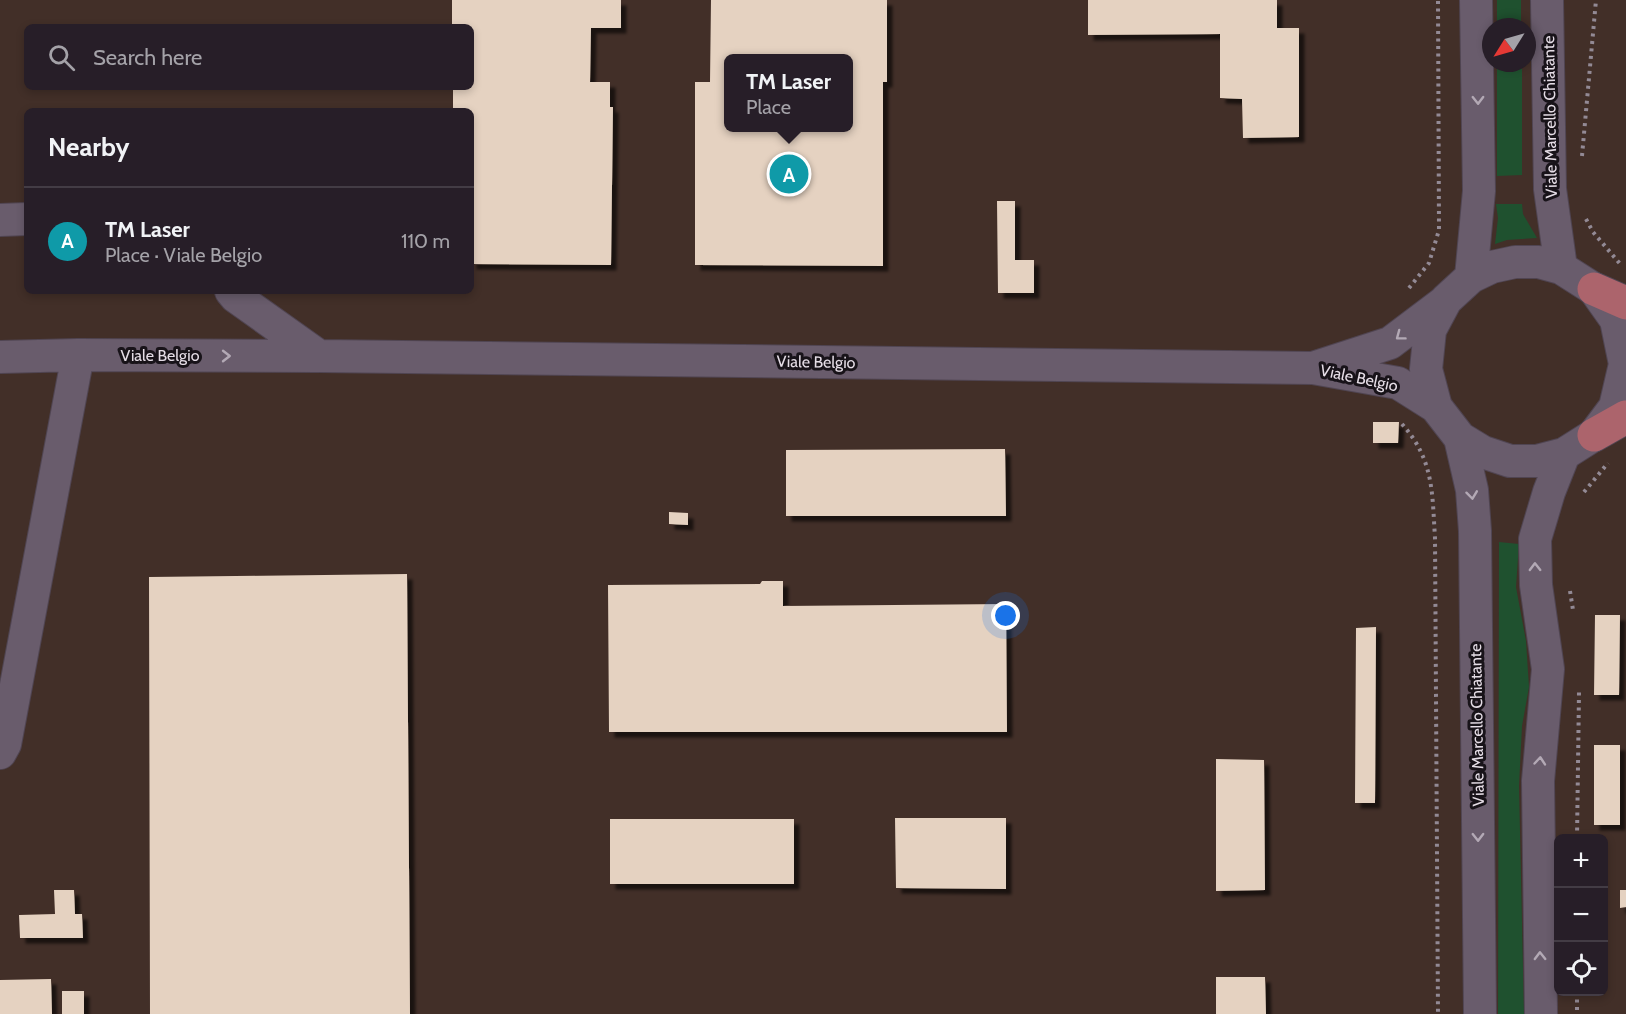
<!DOCTYPE html>
<meta charset="utf-8">
<style>
:root{--surface:#271e28;--page:#2f2730;--text:#f1f3f6;--muted:#a4a2a8;--line:#433c45;--accent:#c1be40}
body{margin:0;font-family:Cabin,sans-serif;background:var(--page);color:var(--text)}
.controls{position:absolute;right:18px;bottom:18px;display:grid;overflow:hidden;border-radius:9px;box-shadow:0 3px 9px #0003}
.controls button{width:54px;height:54px;display:grid;place-items:center;padding:0;border:0;border-bottom:2px solid var(--line);background:var(--surface);color:var(--text);font:30px sans-serif}
.compass{position:absolute;left:1482px;top:18px;width:54px;height:54px;border-radius:50%;background:var(--surface);box-shadow:0 3px 9px #0003;rotate:233deg}
.you{position:absolute;left:1006px;top:616px;width:21px;height:21px;margin:-15px;border:4px solid #fff;border-radius:50%;background:#1a73e8;box-shadow:0 0 0 9px #1a73e833}
.badge{display:grid;place-items:center;width:39px;height:39px;border-radius:50%;background:var(--accent);color:#fff;font-size:20px;font-weight:700}
.pin{position:absolute;translate:-50% -50%;border:3px solid #fff;box-shadow:0 2px 6px #0006}
.popup{position:absolute;left:724px;top:54px;width:129px;height:78px;box-sizing:border-box;display:grid;place-content:center;border-radius:9px;background:var(--surface);filter:drop-shadow(0 2px 4px #0005);font-size:20px;white-space:nowrap;color:var(--muted)}
.popup b{font-size:22px;color:var(--text)}
.popup::after{content:'';position:absolute;left:50%;top:100%;margin-left:-12px;border:12px solid transparent;border-top-color:var(--surface)}
.list{margin:0;padding:0;list-style:none}
h2{display:flex;justify-content:space-between;align-items:center;height:78px;margin:0;padding:0 24px;font-size:26px}
h2 small{font-size:20px;font-weight:400;color:var(--muted)}
.list li{display:grid;grid-template-columns:39px 1fr auto;gap:18px;align-items:center;box-sizing:border-box;height:108px;padding:0 24px;border-top:2px solid var(--line)}
.list b{display:block;font-size:22px;white-space:nowrap}
.list p{margin:0;font-size:20px;white-space:nowrap;color:var(--muted)}
.list em{font-size:20px;font-style:normal;color:var(--muted)}
.icon{flex:none;width:33px;height:33px;fill:none;stroke:currentColor;stroke-width:2;stroke-linecap:round;stroke-linejoin:round}
.map{position:relative;flex:none;width:1626px;height:1014px;overflow:hidden}
.search{position:absolute;background:var(--surface);box-shadow:0 3px 9px #0003;left:24px;top:24px;width:450px;height:66px;display:flex;align-items:center;gap:15px;box-sizing:border-box;padding:0 21px;border-radius:9px;color:var(--muted);font-size:22px}
.panel{position:absolute;background:var(--surface);box-shadow:0 3px 9px #0003;left:24px;top:108px;width:450px;height:186px;border-radius:9px}
.map>svg:first-child{display:block}
.industrial{fill:#422f28;fill-rule:evenodd}
.green{fill:#1f512f}
.building{fill:#e5d2c1;fill-rule:evenodd;filter:url(#shadow)}
.lines{fill:none;stroke-linecap:round;stroke-linejoin:round}
.minor-casing{stroke:#504552;stroke-width:34}
.major-casing{stroke:#504552;stroke-width:35}
.path{stroke:#938a95;stroke-width:4;stroke-dasharray:3 4.5;stroke-linecap:butt}
.minor{stroke:#695c6c;stroke-width:32}
.major{stroke:#ac646c;stroke-width:33}
.oneway{stroke:#b3a9b5}
.labels{text-anchor:middle;dominant-baseline:central;stroke-width:6;stroke-linejoin:round;paint-order:stroke}
.street-label{font-size:16px;fill:#e5dde6;stroke:#181319}
</style>
<div class="map">
<svg width="1626" height="1014" viewBox="0 0 1626 1014">
<defs>
<filter id="shadow"><feDropShadow dx="5.5" dy="5.5" stdDeviation="1.5" flood-color="#0009"/></filter>
</defs>
<rect width="100%" height="100%" fill="#342836"/>
<path class="industrial" d="M0,0H1626V1014H0ZM27,27H471V87H27ZM1491,27H1527V63H1491ZM729,58H849V128H729ZM27,111H471V291H27ZM1558,838H1604V992H1558Z"/>
<path class="green" d="M1497,0H1521V27H1497Z
M1497,63H1522V175L1497,176Z
M1496,204H1522L1523,214L1537,238L1507,240L1495,244L1498,218Z
M1499,542L1519,544L1516,587L1526,641L1529,687L1522,726L1519,786L1524,1014H1498Z"/>
<path class="building" d="M452,0H621V28H591L590,82H610V107H613L611,265L471,264V111H453V87H471V27H452Z
M711,0H887V82H883V266L695,265V82H710ZM729,58H849V128H729Z
M1088,0H1277V28H1299V137L1243,138L1242,99L1220,98V34L1088,35Z
M997,201H1015V260H1034V293H998Z
M1373,422H1399L1398,443H1373Z
M1005,449L1006,516H786V450Z
M669,512L688,513V525L669,524Z
M407,574L410,1014H150L149,577Z
M762,581H783V606L1006,604L1007,732H609L608,585L760,584Z
M1595,615H1620L1619,695H1594Z
M1376,627L1375,803H1355L1356,628Z
M1594,745H1620V825H1594Z
M1216,759L1264,760L1265,890L1216,891Z
M895,818H1006V889L896,888Z
M610,819H794V884H610Z
M54,890H74L75,914H82L83,938H20L19,915L55,914Z
M1620,890H1626V907L1620,908Z
M1216,977H1265L1266,1014H1216Z
M51,979L52,1014H0V980Z
M62,991H84V1014H62Z"/>
<g class="lines">
<g class="minor-casing">
<path id="minor" d="M1547,0L1550,189L1561,268L1594,289L1616,320L1625,364L1615,407L1594,435L1564,454L1537,461H1510L1483,452L1460,438L1436,407L1426,369L1430,330L1446,300L1471,277L1492,267L1515,262H1539L1561,268
M0,220L27,219
M1471,277L1479,191L1476,0
M231,291L236,297L319,356
M0,357L78,355L319,356L1313,368L1398,383L1436,407
M1313,368L1390,343L1443,303
M1460,438L1472,490L1475,531L1480,1014
M0,753L5,744L78,355
M1541,1014L1538,781L1548,669L1536,585L1535,539L1549,492L1564,454"/>
</g>
<g class="major-casing">
<path id="major" d="M1594,289L1626,303
M1594,435L1626,417"/>
</g>
<path class="path" d="M1582,156L1596,0
M1586,219L1593,232L1621,265
M1409,288L1429,263L1439,230L1438,0
M1402,424C1434,460 1432,492 1435,538L1438,1014
M1584,492L1608,463
M1570,591L1573,610
M1577,838L1579,692
M1577,992V1014"/>
<use href="#minor" class="minor"/>
<use href="#major" class="major"/>
</g>
<defs><path id="oneway-chevron" d="M-2-3.5L2.5 0L-2 3.5" fill="none" stroke-width="1.6" stroke-linecap="round" stroke-linejoin="round" transform="scale(1.5)"/></defs>
<g class="oneway">
<use href="#oneway-chevron" transform="translate(1478 100) rotate(89)"/>
<use href="#oneway-chevron" transform="translate(1400 336) rotate(143)"/>
<use href="#oneway-chevron" transform="translate(226 356)"/>
<use href="#oneway-chevron" transform="translate(1472 495) rotate(83)"/>
<use href="#oneway-chevron" transform="translate(1535 567) rotate(-91)"/>
<use href="#oneway-chevron" transform="translate(1540 761) rotate(-85)"/>
<use href="#oneway-chevron" transform="translate(1478 837) rotate(89)"/>
<use href="#oneway-chevron" transform="translate(1540 956) rotate(-91)"/>
</g>
<g class="labels">
<g class="street-label">
<text transform="translate(1550 117) rotate(-91)">Viale Marcello Chiatante</text>
<text x="160" y="355">Viale Belgio</text>
<text transform="translate(816 362) rotate(1)">Viale Belgio</text>
<text transform="translate(1359 378) rotate(12)">Viale Belgio</text>
<text transform="translate(1477 725) rotate(-91)">Viale Marcello Chiatante</text>
</g>
</g>
</svg>
<div class="controls">
<button>+</button>
<button>−</button>
<button><svg class="icon" aria-label="locate" viewBox="0 0 24 24"><circle cx="12" cy="12" r="6"/><path d="M12 2v4M12 18v4M2 12h4M18 12h4"/></svg></button>
</div>
<svg class="compass" viewBox="-18 -18 36 36"><path d="M0-13l5 13h-10z" fill="#e53935"/><path d="M0 13l5-13h-10z" fill="#a4a2a8"/></svg>
<div class="you"></div>
<div class="pin badge" style="left:789px;top:174px;background:#0f9aa8">A</div>
<div class="popup"><b>TM Laser</b>Place</div>
<div class="search"><svg class="icon" aria-label="search" viewBox="0 0 24 24"><circle cx="10" cy="10" r="6"/><path d="M15 15l6 6"/></svg>Search here</div>
<section class="panel">
<h2>Nearby<small></small></h2>
<ul class="list">
<li><span class="badge" style="background:#0f9aa8">A</span><div><b>TM Laser</b><p>Place · Viale Belgio</p></div><em>110 m</em></li>
</ul>
</section>
</div>
